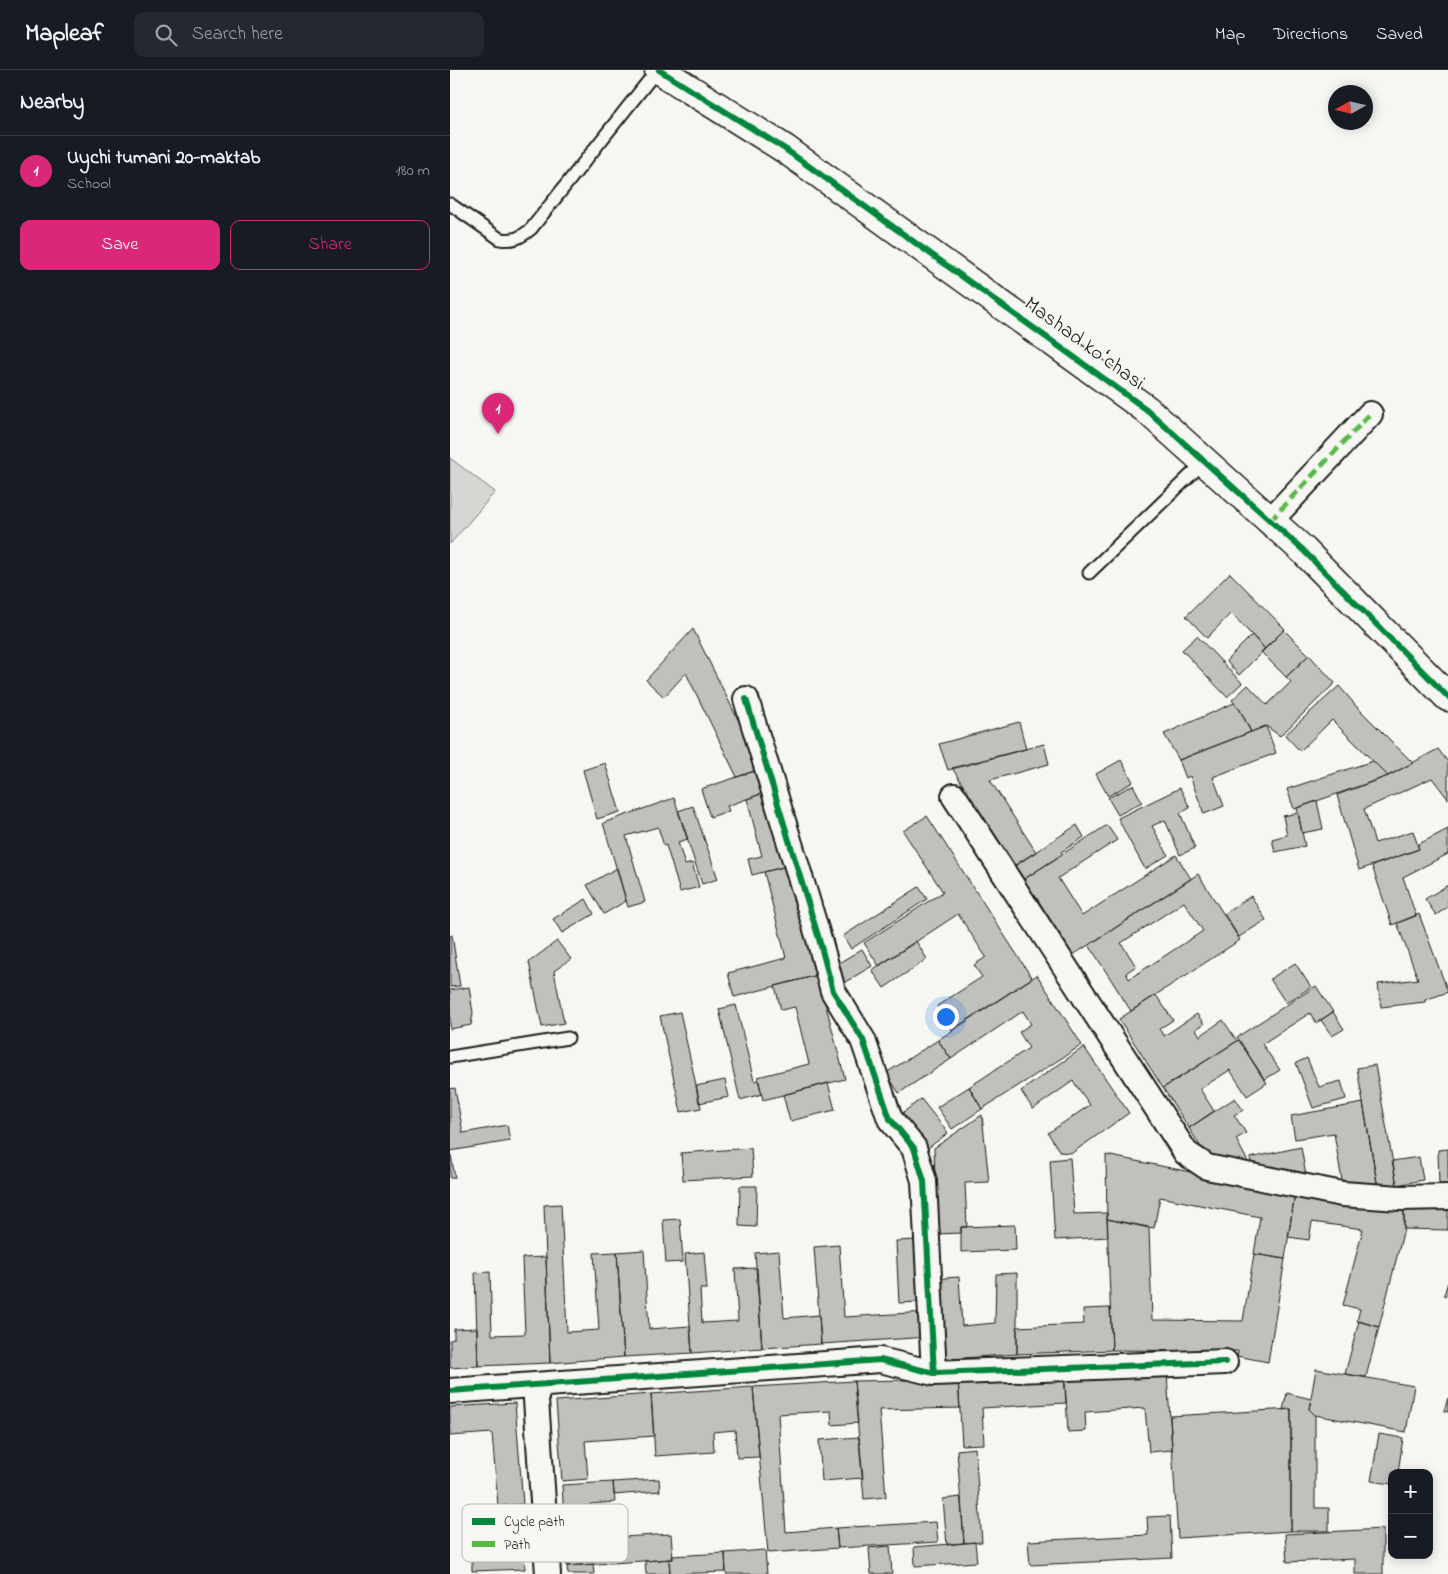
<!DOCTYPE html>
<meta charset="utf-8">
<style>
:root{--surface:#171b24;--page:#242831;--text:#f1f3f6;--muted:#9ea1a6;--line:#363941;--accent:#db2777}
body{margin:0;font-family:"Indie Flower",sans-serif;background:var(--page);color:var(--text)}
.controls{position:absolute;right:15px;bottom:15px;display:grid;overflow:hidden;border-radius:10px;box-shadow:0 2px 12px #0003}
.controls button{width:45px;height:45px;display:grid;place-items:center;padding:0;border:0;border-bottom:1px solid var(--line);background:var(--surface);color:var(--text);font:25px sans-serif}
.compass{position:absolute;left:878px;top:15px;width:45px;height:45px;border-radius:50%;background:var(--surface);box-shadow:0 2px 12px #0003;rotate:262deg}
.you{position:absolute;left:495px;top:946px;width:18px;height:18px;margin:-12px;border:4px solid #fff;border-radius:50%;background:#1a73e8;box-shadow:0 0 0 8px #1a73e833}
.badge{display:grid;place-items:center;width:32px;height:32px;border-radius:50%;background:var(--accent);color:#fff;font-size:16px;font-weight:700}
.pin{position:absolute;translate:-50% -41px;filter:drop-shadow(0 1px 2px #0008)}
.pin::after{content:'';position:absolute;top:26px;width:18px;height:15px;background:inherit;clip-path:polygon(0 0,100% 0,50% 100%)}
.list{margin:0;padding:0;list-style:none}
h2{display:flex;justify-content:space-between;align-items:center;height:65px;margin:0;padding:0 20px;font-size:21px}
h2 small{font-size:16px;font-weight:400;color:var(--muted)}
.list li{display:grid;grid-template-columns:32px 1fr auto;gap:15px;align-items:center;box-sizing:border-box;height:70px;padding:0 20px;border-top:1px solid var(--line)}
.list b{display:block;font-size:19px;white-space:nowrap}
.list p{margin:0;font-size:16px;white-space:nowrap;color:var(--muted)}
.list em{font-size:16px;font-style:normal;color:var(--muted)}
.actions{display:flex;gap:10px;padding:15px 20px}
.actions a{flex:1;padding:11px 0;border:1px solid var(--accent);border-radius:10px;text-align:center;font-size:18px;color:var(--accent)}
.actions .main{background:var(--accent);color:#fff}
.icon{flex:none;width:28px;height:28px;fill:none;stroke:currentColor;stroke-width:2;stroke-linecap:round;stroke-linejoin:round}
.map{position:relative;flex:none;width:998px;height:1504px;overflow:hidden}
header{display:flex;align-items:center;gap:30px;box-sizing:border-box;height:70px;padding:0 25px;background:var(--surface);border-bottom:1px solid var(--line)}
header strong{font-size:24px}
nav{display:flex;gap:28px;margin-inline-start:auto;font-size:18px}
.search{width:350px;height:45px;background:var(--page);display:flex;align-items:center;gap:12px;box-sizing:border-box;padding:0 18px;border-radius:10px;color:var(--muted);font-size:19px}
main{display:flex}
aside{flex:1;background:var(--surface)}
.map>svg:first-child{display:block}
.green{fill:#d6d6d2;stroke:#797977}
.building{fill:#c0c0bd;stroke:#1c1c1c;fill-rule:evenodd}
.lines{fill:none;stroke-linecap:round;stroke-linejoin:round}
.lane-casing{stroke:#1c1c1c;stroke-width:15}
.street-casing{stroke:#1c1c1c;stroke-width:28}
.secondary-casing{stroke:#1c1c1c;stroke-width:31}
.lane{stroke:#f6f6f2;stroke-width:11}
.street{stroke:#f6f6f2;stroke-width:24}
.secondary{stroke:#f6f6f2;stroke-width:28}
.quiet{stroke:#58b947;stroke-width:5;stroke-dasharray:10 5;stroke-linecap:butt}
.cycleway-casing{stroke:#f6f6f2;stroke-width:9}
.cycleway{stroke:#00873e;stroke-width:6}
.labels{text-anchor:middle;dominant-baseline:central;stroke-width:4;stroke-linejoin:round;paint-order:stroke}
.street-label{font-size:21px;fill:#1c1c1c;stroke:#f6f6f2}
.key{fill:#f6f6f2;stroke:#b5b5b2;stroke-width:1}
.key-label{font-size:14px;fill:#1c1c1c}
</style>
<header>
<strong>Mapleaf</strong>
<div class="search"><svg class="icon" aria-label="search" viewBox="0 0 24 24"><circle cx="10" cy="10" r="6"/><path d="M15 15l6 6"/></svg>Search here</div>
<nav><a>Map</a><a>Directions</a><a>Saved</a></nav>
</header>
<main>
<aside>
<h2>Nearby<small></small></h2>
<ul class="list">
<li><span class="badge">1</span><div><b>Uychi tumani 20-maktab</b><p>School</p></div><em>180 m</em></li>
</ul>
<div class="actions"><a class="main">Save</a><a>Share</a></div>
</aside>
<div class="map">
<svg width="998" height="1504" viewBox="0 0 998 1504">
<rect width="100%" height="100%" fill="#f6f6f2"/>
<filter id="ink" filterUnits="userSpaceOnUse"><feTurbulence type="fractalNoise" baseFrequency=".02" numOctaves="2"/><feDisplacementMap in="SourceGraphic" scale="10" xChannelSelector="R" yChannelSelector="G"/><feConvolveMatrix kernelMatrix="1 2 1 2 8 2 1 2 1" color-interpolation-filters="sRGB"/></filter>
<g filter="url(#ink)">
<path class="green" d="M0,388L45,422L0,474Z"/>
<path class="building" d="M780,503L835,559L815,579L781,543L757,568L736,546Z
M243,559L312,698L287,707L236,603L214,627L196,610Z
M834,560L859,585L836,607L811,582Z
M802,565L815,579L789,605L776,591Z
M747,566L792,613L777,627L732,580Z
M859,585L885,613L830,666L816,656L801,662L790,640L782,630L798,615L817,635L841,612L836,607Z
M889,616L903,632V633L963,693L938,706L882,650L850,681L835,665Z
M784,633L790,640L801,662L729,690L714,664Z
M569,652L576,679L498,700L489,674Z
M816,656L826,683L763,707L774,736L754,744L740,706L736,708L729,690Z
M594,674L599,694L540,710L586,782L565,796L502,698Z
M988,679L998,692V729L982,708L914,739L925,773L963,761L969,779L909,800L887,725L938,706Z
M671,690L683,712L658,726L646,704Z
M923,691L938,706L844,739L837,719Z
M155,693L170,742L147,749L133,700Z
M314,698L322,720L277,736L279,741L260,747L251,719Z
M683,715L692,732L668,745L658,728Z
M730,718L740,738L730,743L745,778L730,785L715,750L702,756L718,785L695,799L678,768L668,748Z
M322,720L341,795L302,805L298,789L312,786L297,729Z
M224,728L238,769L228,772L235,795L242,793L249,817L230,822L216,775L214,776L208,757L176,766L195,832L178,837L153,753Z
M867,731L873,759L852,763L847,738Z
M243,736L268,809L252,814L228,741Z
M848,743L855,776L825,782L822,769L837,765L833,746Z
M477,746L582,908L502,960L487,936L532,907L524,895L536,887L508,844L429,896L414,873L493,822L453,761Z
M627,755L634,767L611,782L613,784L571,811L562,797Z
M657,755L667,770L608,808L632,846L726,785L741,809L623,885L584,824L581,826L571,811Z
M998,759V784L953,807L966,846L942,855L922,796L969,779L967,775Z
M341,795L368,905L284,927L278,903L336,888L314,802Z
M167,798L176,831L154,844L137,815Z
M748,804L790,870L681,941L639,875ZM734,832L753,861L679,909L676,903L686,896L671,873Z
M998,815V837L986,845L975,829Z
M469,817L477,829L401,879L393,866Z
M801,826L816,850L789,867L774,844Z
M136,829L144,844L112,863L103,849Z
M969,844L998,922L975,930V932L931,937L928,914L968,909L947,853Z
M2,865L10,916L0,917V866Z
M107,871L121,889L104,901L114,953L92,957L79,892Z
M466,871L477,889L434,918L422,900Z
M412,879L422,896L392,914L382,897Z
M845,893L861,917L836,933L820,909Z
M368,905L395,1009L313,1030L308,1007L359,994L345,937L331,940L325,916Z
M587,905L632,975L532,1039L519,1017L579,978L569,962L581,954L573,941L501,989L488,970Z
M866,916L883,942L866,953L860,943L812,974L830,1000L814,1010L787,967Z
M19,917L23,943L21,955L0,959V920Z
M706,925L723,950L709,959L714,966L747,944L754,954L746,959L750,966L773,950L787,971L713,1018L669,949Z
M286,935L304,1011L308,1010L312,1024L290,1030L269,939Z
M230,942L251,1038L231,1042L210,946Z
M883,942L894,959L882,966L871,950Z
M488,970L501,989L449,1023L436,1003Z
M789,970L817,1013L797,1026L780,1000L750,1019L764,1041L739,1058L713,1018Z
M634,977L679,1043L622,1083L610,1082L598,1063L640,1035L623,1011L583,1039L571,1021Z
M857,988L869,1017L891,1011L896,1029L863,1038L846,993Z
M925,995L947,1115L928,1118L907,998Z
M275,1010L279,1027L249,1033L246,1016Z
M378,1013L385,1040L340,1051L333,1025Z
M519,1017L532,1039L502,1059L487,1037Z
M5,1018L13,1063L57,1055L60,1071L0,1081V1019Z
M785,1028L793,1040L784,1045L796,1063L786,1069L800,1096L758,1089L739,1058Z
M471,1029L498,1063L478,1078L451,1044Z
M913,1033L928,1118L893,1117L884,1063L845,1069L841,1046Z
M532,1045L539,1112L515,1113L517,1157H511V1163L487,1164L484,1078Z
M851,1077L856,1106L802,1096L800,1088Z
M301,1078L303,1106L233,1110L231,1083Z
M998,1079V1115H989L988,1080Z
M1,1085L5,1108H0V1086Z
M656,1085L845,1123L835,1189L804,1184L810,1147L710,1127L704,1158L657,1149Z
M969,1087L973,1110L947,1115L942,1091Z
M620,1088L624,1144L657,1143L658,1167L605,1170L600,1090Z
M290,1116H307L306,1157L289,1156Z
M845,1123L954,1138V1159L929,1257L907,1251L910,1239L893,1235L913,1159L862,1152L859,1170L838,1167Z
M954,1133L998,1135V1160L954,1159Z
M111,1134L117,1262L149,1260L144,1183L167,1182L174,1287L100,1293L94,1135Z
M230,1149L233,1192L216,1193L213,1150Z
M657,1149L699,1158L702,1250L793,1251L804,1184L835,1189L818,1292L787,1286L788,1281L662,1280Z
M565,1155L566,1180L511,1182V1157Z
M466,1170L469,1232L449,1233L446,1171Z
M389,1175L394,1247L477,1242L479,1267L371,1274L364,1177Z
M194,1180L199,1259L240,1256L242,1283L174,1287L167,1182Z
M329,1181L334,1248L369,1245L371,1274L312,1278L305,1183Z
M254,1182L257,1219H250L252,1253L288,1251L285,1199L307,1198L312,1278L242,1283L235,1184Z
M96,1187L100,1293L28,1296L25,1203L40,1202L42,1265L75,1264L72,1188Z
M567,1203V1284L487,1290L481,1209L509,1207L512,1256L545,1253L546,1204Z
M998,1212V1226L994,1225Z
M660,1238L662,1280L567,1284V1257L634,1254L633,1239Z
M909,1251L929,1257L916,1307L895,1304Z
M27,1258L28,1296L0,1298V1270L4,1269V1259Z
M866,1299L964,1316L956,1362L865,1345L859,1339Z
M717,1304L722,1380L699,1382L695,1338L635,1342L636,1361L618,1362L615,1311Z
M614,1305L616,1333L532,1338L534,1374L512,1375L508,1309Z
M508,1309L510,1338L429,1340L436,1427L414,1429L404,1311Z
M404,1311L408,1353L382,1355L381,1341L328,1344L336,1462L386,1458L388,1478L318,1483L303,1317Z
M303,1317L309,1387L287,1388L285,1360L263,1362L264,1382L205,1386L201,1324Z
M837,1323L861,1329L859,1339L865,1345V1438H879V1461H841V1339L833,1340Z
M201,1324L204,1366L135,1371L138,1409L112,1411L106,1331Z
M998,1328V1342L994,1341Z
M65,1333L73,1434L48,1436L42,1363L0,1366V1337Z
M841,1339V1461L728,1468L720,1346Z
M929,1364L953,1368L948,1403H942V1414L921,1411Z
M409,1367L413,1408L372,1411L369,1370Z
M525,1378L532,1472L514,1473L507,1380Z
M209,1409L210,1421L164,1425L163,1412Z
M163,1412L165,1432L140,1434L142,1469L221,1464L223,1489L117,1496L112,1415Z
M511,1427L514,1473L497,1475L493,1429Z
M70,1437L75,1499L22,1501V1475L56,1474L55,1461H49L47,1438Z
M720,1446L722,1488L580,1495L578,1471L698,1465L697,1447Z
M486,1452L488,1472L388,1478L386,1458Z
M933,1459V1504H905V1489L837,1492L835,1464Z
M525,1472L527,1492L465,1496L464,1477Z
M440,1476L442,1504H421L419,1478Z
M315,1480L317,1504H276L275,1483Z
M275,1483L276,1502L220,1504L219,1489H223L222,1486Z
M219,1489L220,1504H196L195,1491Z
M143,1494L144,1504H118L117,1496Z"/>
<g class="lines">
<g class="lane-casing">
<path id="lane" d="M0,134L50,169C64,171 70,168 81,159L207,0
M639,503L754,392
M0,987L118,968"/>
</g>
<g class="street-casing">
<path id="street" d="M820,451L920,344
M296,629L369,869L383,921L413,970L440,1049L464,1078L474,1111L484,1303
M504,726L736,1083L757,1097L892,1124L950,1128L998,1127
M85,1315L98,1504
M0,1321L430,1290L484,1303L775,1292"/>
</g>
<g class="secondary-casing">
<path id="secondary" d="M209,0L335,79L696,339L853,480L998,627"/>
</g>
<use href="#lane" class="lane"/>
<use href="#street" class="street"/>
<use href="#secondary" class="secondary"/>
<path class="quiet" d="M820,451L920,344"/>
<g class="cycleway-casing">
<path id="cycleway" d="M209,0L335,79L696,339L853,480L998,627
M296,629L369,869L383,921L413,970L440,1049L464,1078L474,1111L484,1303
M0,1321L430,1290L484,1303L775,1292"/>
</g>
<use href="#cycleway" class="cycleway"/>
</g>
</g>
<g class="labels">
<g class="street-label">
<text transform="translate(634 274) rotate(36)">Mashad koʻchasi</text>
</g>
</g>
<rect x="12" y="1434" width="166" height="58" rx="8" class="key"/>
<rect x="22" y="1448" width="23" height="7" fill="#00873e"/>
<rect x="22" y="1471" width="23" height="6" fill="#58b947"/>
<g class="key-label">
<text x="54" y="1456">Cycle path</text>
<text x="54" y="1479">Path</text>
</g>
</svg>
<div class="controls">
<button>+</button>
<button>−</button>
</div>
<svg class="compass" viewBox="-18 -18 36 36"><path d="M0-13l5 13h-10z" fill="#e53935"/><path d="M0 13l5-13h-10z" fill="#9ea1a6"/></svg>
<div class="you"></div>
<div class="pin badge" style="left:48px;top:364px">1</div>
</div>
</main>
